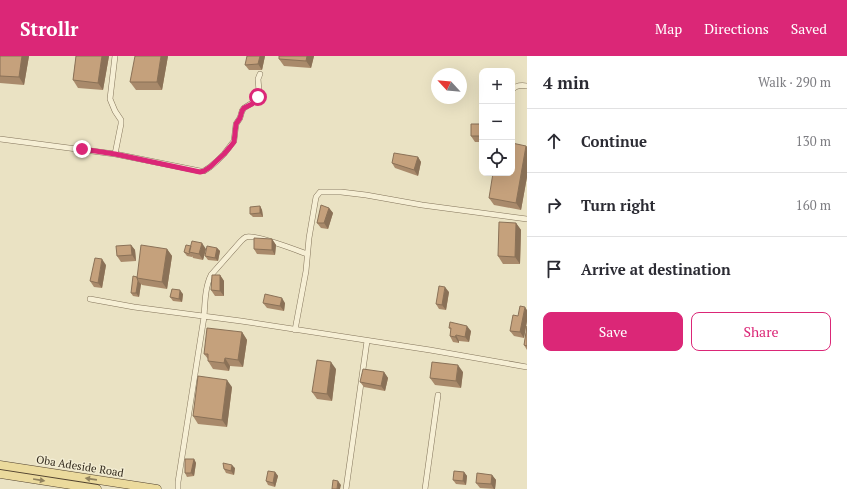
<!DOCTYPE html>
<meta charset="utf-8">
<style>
:root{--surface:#fff;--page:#f2f2f3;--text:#2b2b33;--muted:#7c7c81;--line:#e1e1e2;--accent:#db2777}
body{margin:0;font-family:"PT Serif",serif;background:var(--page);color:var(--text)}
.controls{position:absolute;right:12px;top:12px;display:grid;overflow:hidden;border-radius:8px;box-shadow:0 4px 16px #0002}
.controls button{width:36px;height:36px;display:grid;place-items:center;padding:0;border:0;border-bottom:1px solid var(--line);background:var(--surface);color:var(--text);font:20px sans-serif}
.compass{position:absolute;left:431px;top:12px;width:36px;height:36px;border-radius:50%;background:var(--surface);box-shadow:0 4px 16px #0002;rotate:296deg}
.stop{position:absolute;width:12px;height:12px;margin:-9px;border:3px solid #db2777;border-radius:50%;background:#fff}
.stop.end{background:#db2777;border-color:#fff;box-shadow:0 1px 4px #0008}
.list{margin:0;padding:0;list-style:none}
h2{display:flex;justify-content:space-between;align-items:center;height:52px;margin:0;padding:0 16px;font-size:17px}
h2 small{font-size:13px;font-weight:400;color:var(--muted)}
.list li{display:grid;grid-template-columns:26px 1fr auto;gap:12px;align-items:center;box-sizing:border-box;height:64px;padding:0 16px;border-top:1px solid var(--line)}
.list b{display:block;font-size:15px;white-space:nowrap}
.list em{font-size:13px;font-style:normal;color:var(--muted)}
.actions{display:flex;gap:8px;padding:12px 16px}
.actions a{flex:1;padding:9px 0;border:1px solid var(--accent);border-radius:8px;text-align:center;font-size:14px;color:var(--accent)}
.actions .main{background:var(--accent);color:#fff}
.icon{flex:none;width:22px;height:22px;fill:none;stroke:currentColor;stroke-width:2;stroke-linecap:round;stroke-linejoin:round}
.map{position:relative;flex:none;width:527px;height:433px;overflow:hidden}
header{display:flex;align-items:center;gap:24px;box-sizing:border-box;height:56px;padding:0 20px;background:var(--accent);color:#fff}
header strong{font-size:19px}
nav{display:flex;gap:22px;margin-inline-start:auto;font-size:14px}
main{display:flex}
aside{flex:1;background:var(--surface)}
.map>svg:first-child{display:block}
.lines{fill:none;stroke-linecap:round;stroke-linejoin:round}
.minor-casing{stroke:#83745b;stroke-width:6}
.primary-casing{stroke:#51422f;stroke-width:9}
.minor{stroke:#f6efd5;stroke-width:5}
.primary{stroke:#ebda9d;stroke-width:8}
.wall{fill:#a98a6b}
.shaded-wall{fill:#8a7157}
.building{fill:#c5a17c;stroke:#8a7157}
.oneway{fill:#90825e}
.route{stroke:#db2777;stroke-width:5}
.labels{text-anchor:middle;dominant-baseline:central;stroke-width:3;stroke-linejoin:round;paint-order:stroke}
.street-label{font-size:11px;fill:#342b1e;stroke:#f2ecd2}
</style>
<header>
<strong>Strollr</strong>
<nav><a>Map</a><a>Directions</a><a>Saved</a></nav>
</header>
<main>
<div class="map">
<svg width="527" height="433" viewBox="0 0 527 433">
<rect width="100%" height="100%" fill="#eae2c3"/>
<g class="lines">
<g class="minor-casing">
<path id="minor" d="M512,34C516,29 521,29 527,30
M0,83L115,98L200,115H204L210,111L217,105L224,98L234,85L236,68L240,62L242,55L244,52L252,47L258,39L259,35L258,23L260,18
M115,98L121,68V64L115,55L110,43L115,0
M90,243L134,251L241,265L430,294L527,311
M295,274L306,215L309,182L316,141L320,136H341L366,139L422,149L527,163
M178,433V426L204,261C205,247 205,231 211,219L241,185C242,184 244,182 246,181C255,178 296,194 307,198
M346,433L367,285
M425,433L438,339"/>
</g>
<g class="primary-casing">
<path id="primary" d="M0,409L157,433
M0,418L97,433"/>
</g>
<use href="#minor" class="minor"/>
<use href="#primary" class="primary"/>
</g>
<path class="wall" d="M0,0H29L24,29L0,27Z
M76,0H109L103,34L78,32L73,24Z
M168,0L162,34H136L130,26Z
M265,0L262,14H249L245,9Z
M314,0L311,12L284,10L279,3Z
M481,68L482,70V86H475L471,80Z
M526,90L527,91V121L521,154L494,149L489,142Z
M418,101L421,106L418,120L395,112L392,107Z
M260,150L262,154L263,161H253L250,158Z
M329,152L333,157L328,173L321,172L317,167Z
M516,167L521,174L520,208H503L498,200Z
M272,183L276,189L275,199L257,198L254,193Z
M131,189L135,194L136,205L121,206L117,200Z
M217,192L220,195L218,205L208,204L205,200Z
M167,193L172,200L167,233L142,229L141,228L139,241L133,240L131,237L137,221Z
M206,193L203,204L193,202L192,200V201L187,200L184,196Z
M106,209L102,232L94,231L90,225Z
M220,219L224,225V240H215L211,234Z
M449,236L446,254L439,253L436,248Z
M183,238L182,246L173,245L170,241Z
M263,247H285L284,255L267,252Z
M527,254V265L524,282L514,280L510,275L518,260Z
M527,270V294L524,289Z
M449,272L471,275L469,286L459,285V287L453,286L450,280L451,274Z
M242,276L247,284L243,311L230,310L229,315L213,313L208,305V303L204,298Z
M336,313L332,345L317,343L312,336Z
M384,316L388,322L385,335L364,331L360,326Z
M463,316L461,332L435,329L430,322Z
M232,331L227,371L198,368L193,360Z
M194,403L196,407L194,420L187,421L185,417Z
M235,412L234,419L226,417L224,413Z
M275,416L278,420L275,431L268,429L266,425Z
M464,416L467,420L466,429L456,428L453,424Z
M492,419L496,424L495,433L480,432L476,427Z"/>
<path class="shaded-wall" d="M22,0H29L24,29L19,21Z
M102,0H109L103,34L98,27Z
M161,0H168L162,34L157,26Z
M260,0H265L262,14L258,8Z
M307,0H314L311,12L306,5Z
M526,90L527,91V121L521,154L516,147Z
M418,101L421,106L418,120L414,114Z
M260,150L262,154L263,161L260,157Z
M329,152L333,157L328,173L324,167Z
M516,167L521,174L520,208L515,201Z
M272,183L276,189L275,199L272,194Z
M202,187L206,193L203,204L199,198Z
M131,189L135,194L136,205L132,199Z
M217,192L220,195L218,205L215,202Z
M167,193L172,200L167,233L162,226Z
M102,203L106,209L102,232L98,227Z
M220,219L224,225V240L220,235Z
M138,225L141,228L139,241L136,237Z
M445,231L449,236L446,254L442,249Z
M180,234L183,238L182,246L179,243Z
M282,242L285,247L284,255L280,250Z
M525,251L527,254V265L524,282L520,276Z
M467,270L471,275L469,286L465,281Z
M242,276L247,284L243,311L238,304Z
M456,279L459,285V287L455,281Z
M225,302L230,310L229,315L224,307Z
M331,306L336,313L332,345L327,338Z
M458,309L463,316L461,332L456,325Z
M384,316L388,322L385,335L381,330Z
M227,324L232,331L227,371L222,364Z
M194,403L196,407L194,420L191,417Z
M232,409L235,412L234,419L231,415Z
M275,416L278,420L275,431L273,427Z
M464,416L467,420L466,429L463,425Z
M492,419L496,424L495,433H494L491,428Z
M338,425L341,429L340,433H337Z"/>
<path class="building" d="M0,0H22L19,21L0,20Z
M76,0H102L98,27L73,24Z
M135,0H161L157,26H130Z
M247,0H260L258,8L245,9Z
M279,0H307L306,5L279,3Z
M471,68H481V73H482V80H471Z
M512,87L526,90L516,147L489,142L493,117H512Z
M394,97L418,101L414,114L392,107Z
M321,149L329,152L324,167H317Z
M260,150V157L250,158V151Z
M499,166L516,167L515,201L498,200Z
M254,182L272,183V194L254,193Z
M192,185L202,187L199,198L189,196Z
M131,189L132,199L117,200L116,190Z
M141,189L167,193L162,226L137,222Z
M186,189L191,190L189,198L184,196Z
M207,190L217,192L215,202L205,200Z
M95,202L102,203L98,227L90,225Z
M212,219H220V235L211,234Z
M133,220L137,221V222L138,225L136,237H131Z
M439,230L445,231L442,249L436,248Z
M172,233L180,234L179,243L170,241Z
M265,238L282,242L280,250L263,247Z
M520,250L525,251L520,276L510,275L513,259L518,260Z
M450,266L467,270L465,281L456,279L455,281L450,280L451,272H449Z
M527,270V290L524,289Z
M207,272L242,276L238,304L225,302L224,307L208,305V298H204Z
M317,304L331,306L327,338L312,336Z
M432,306L458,309L456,325L430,322Z
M363,313L384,316L381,330L360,326Z
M198,320L227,324L222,364L193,360Z
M185,403H194L191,417H185Z
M223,407L232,409L231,415L224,413Z
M268,415L275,416L273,427L266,425Z
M454,415L464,416L463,425L453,424Z
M477,417L492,419L491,428L476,427Z
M333,424L338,425L337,433H332Z"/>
<defs><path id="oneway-solid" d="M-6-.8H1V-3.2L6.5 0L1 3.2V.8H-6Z"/></defs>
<g class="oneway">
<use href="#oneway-solid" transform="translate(91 423) rotate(-172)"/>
<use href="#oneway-solid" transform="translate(39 424) rotate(9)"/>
</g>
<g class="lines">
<path class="route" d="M82,93L115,98L200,116L204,115L210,111L224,98L230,91L234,86L236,68L240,62L242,55L244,52L252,48L258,41"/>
</g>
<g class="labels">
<g class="street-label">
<text transform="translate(80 410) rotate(9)">Oba Adeside Road</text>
</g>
</g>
</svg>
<div class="controls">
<button>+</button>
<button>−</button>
<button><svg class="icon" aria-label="locate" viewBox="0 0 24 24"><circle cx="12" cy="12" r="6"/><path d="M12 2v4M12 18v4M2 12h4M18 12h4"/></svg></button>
</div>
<svg class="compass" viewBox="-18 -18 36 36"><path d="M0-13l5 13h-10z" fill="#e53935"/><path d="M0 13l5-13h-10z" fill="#7c7c81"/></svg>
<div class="stop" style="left:258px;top:41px"></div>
<div class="stop end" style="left:82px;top:93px"></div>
</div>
<aside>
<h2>4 min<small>Walk · 290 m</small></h2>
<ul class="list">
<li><svg class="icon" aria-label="ahead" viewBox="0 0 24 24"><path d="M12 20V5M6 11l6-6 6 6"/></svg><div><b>Continue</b></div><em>130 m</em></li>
<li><svg class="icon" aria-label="right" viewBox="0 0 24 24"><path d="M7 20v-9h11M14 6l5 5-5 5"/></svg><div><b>Turn right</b></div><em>160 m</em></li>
<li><svg class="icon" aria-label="arrive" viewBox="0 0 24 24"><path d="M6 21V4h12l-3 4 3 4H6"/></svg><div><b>Arrive at destination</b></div></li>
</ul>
<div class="actions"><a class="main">Save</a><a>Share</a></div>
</aside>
</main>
